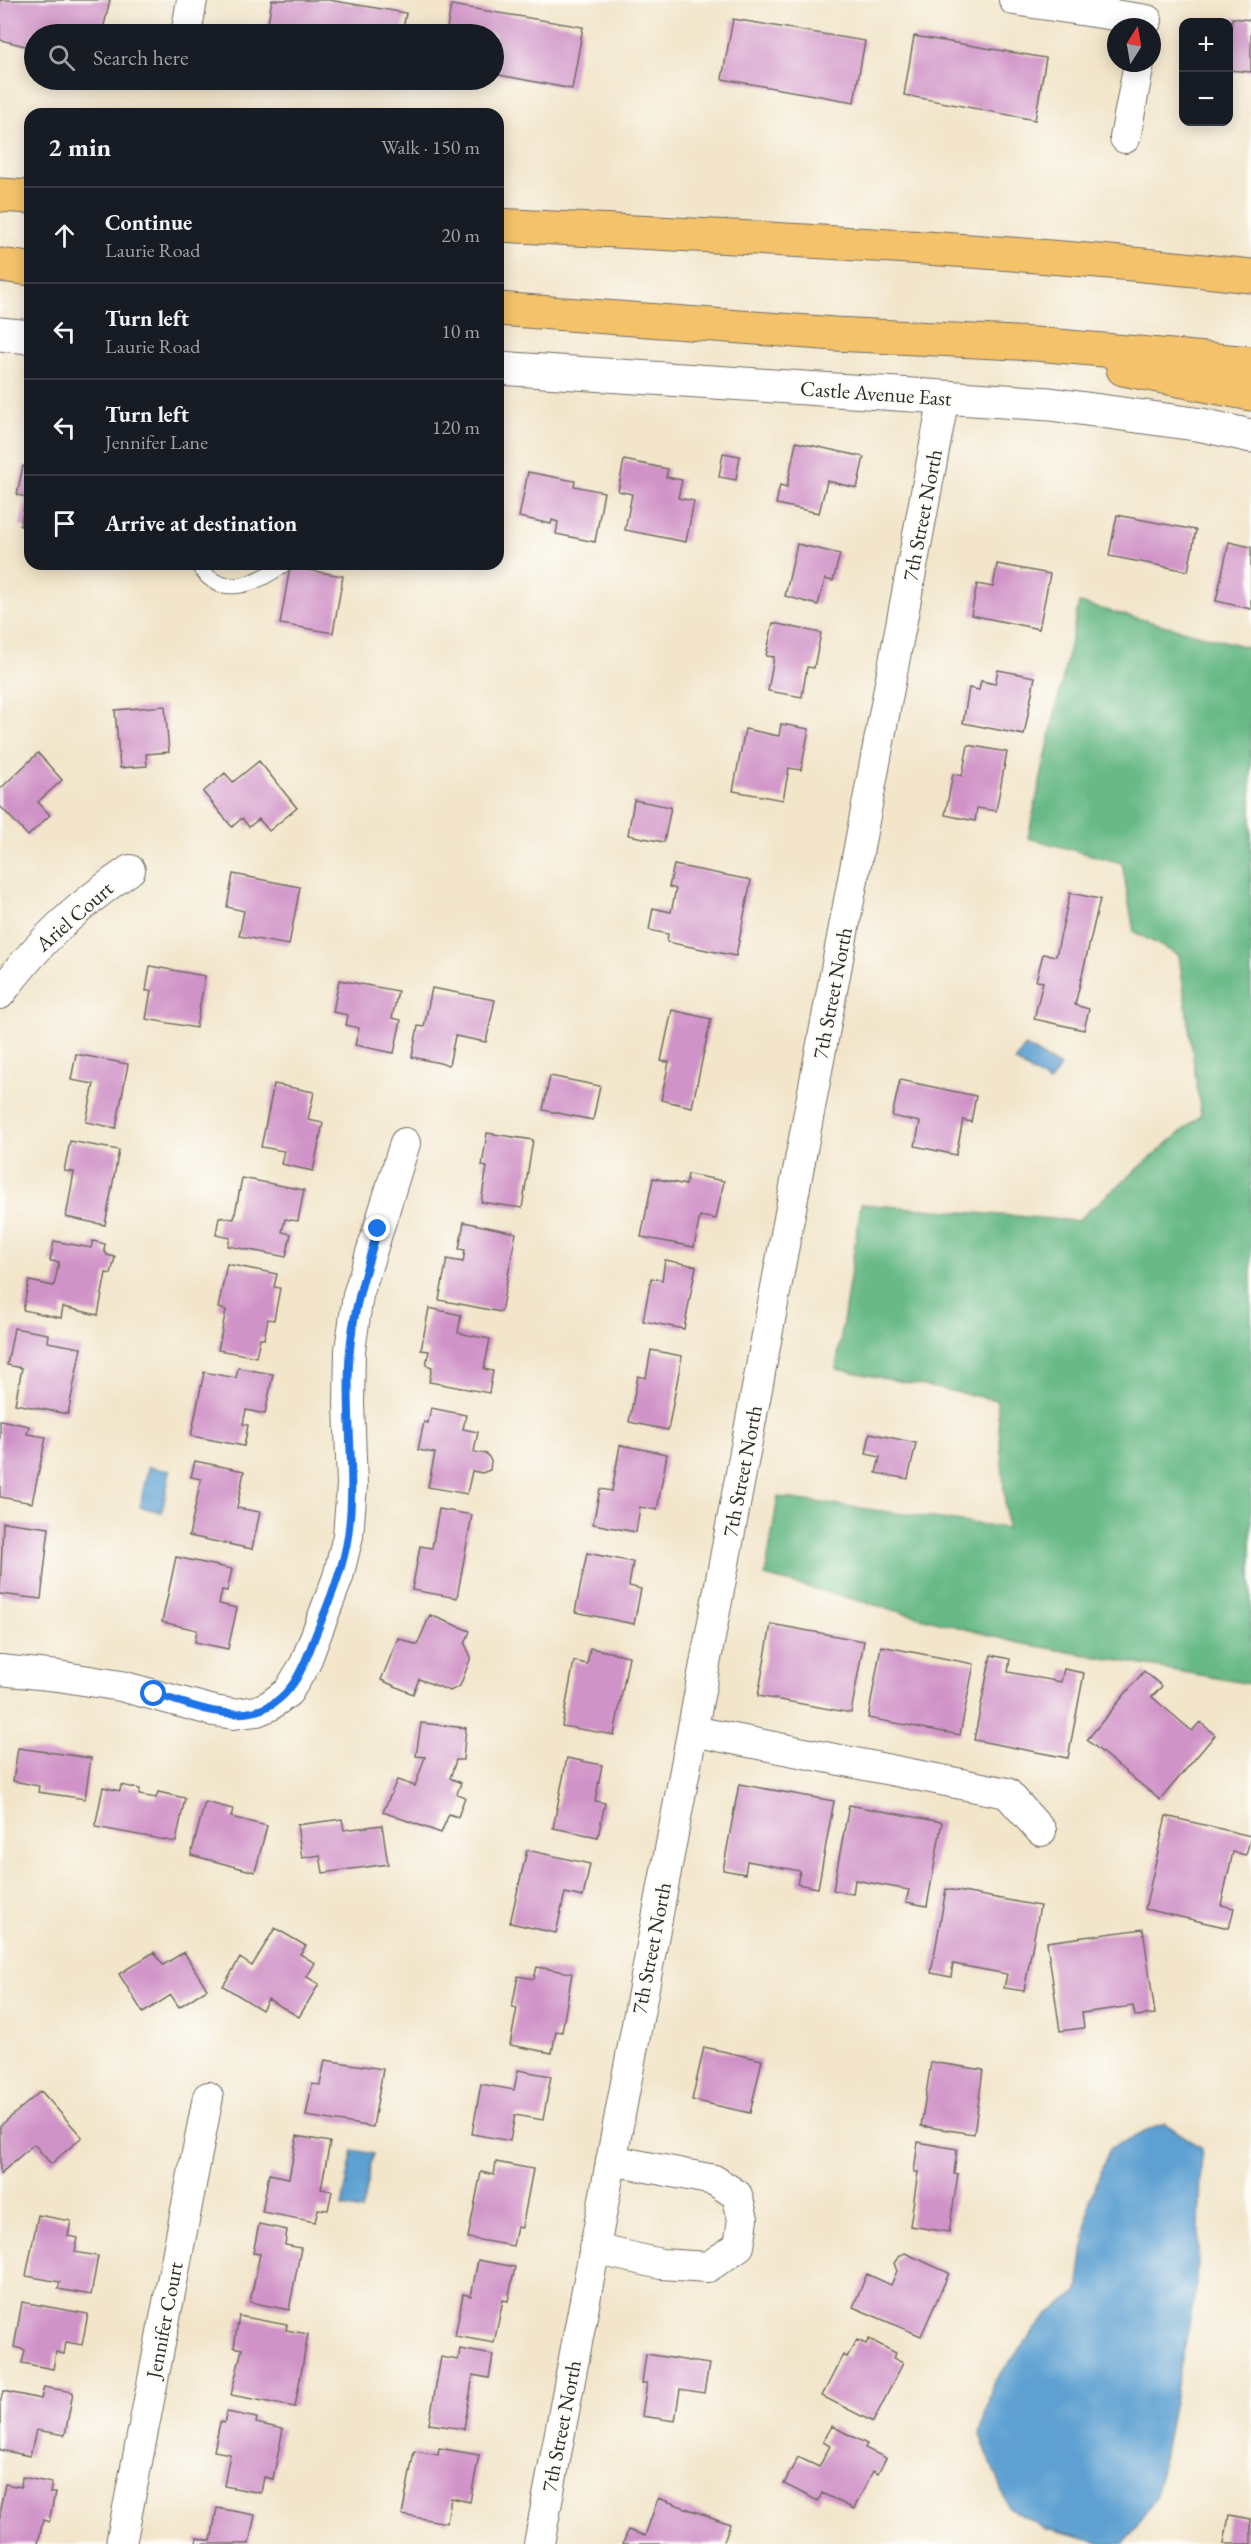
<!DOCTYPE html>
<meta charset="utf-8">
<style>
:root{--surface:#171b24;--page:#242831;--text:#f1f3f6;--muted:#9ea1a6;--line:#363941}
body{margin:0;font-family:"EB Garamond",serif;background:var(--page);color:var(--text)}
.controls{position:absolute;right:18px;top:18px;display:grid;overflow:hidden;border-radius:12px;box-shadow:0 3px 15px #0003}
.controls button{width:54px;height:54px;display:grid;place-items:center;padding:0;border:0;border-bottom:2px solid var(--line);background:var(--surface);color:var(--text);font:30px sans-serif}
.compass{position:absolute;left:1107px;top:18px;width:54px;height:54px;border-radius:50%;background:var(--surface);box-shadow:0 3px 15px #0003;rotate:11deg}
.stop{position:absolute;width:18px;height:18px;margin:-14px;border:4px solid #1a73e8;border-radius:50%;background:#fff}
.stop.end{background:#1a73e8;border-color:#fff;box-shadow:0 2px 6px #0008}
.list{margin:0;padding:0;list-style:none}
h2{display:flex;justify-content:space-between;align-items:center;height:78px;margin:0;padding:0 24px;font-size:26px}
h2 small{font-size:20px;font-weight:400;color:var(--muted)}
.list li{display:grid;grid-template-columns:39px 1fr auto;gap:18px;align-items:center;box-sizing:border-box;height:96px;padding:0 24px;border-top:2px solid var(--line)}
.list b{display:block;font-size:22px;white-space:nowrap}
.list p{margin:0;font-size:20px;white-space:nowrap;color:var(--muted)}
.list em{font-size:20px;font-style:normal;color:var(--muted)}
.icon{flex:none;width:33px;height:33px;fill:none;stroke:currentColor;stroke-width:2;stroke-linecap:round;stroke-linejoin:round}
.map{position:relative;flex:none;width:1251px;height:2544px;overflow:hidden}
.search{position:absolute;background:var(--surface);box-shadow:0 3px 15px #0003;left:24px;top:24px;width:480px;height:66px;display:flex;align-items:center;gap:15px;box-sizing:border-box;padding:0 21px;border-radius:33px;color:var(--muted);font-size:22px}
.panel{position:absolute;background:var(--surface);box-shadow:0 3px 15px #0003;left:24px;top:108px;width:480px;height:462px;border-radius:18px}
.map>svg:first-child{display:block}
.forest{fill:#67b986;stroke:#497258;stroke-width:1.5}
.water{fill:#5da0d1;stroke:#44667e;stroke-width:1.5}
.building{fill:#d093c7}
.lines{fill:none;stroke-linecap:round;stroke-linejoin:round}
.service-casing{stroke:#716c63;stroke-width:17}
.minor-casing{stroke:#716c63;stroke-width:32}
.tertiary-casing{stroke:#716c63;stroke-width:35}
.motorway-casing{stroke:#716c63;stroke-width:35}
.service{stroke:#fff;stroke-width:15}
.minor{stroke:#fff;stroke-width:30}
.tertiary{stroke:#fff;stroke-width:33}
.motorway{stroke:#f3c26a;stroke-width:33}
.route{stroke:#1a73e8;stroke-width:8}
.labels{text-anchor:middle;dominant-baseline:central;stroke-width:4.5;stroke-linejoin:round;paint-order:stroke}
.street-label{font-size:21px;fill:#2b2b2b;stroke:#fdfcf7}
</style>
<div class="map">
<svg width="1251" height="2544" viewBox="0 0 1251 2544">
<rect width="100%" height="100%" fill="#fdfcf7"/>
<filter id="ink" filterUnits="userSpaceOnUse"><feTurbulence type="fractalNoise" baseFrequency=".0167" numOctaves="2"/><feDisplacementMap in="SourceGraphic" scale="12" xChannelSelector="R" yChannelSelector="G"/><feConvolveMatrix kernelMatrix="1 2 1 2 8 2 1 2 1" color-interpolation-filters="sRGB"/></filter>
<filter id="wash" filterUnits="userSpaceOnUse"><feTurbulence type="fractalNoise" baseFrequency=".008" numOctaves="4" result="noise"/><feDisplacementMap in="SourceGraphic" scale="24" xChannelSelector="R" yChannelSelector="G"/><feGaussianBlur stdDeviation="1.35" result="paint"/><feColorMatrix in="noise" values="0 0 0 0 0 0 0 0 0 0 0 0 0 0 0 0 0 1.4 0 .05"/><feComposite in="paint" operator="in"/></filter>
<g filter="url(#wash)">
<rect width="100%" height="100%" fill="#f2e5ca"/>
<path class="forest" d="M1079,603L1251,648V1684L1019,1643L765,1576L778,1497L1007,1528L997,1400L836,1369L861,1204L1077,1221L1201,1115L1179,955L1134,932L1122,863L1028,838Z"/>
<path class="water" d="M1025,1046L1060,1067L1049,1083L1015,1061Z
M148,1467L170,1471L162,1512L140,1507Z
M1164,2123L1202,2148L1197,2283L1155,2499L1124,2544H1103L1043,2528L1008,2507L980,2435L993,2383L1047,2315L1078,2292L1090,2199L1110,2148Z
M353,2150L373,2154L362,2211L342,2207Z"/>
<g id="blocks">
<path class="building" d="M0,0H110L102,34H34V48L0,40Z
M272,0H329L406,13L402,34H266Z
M451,5L583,27L572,89L494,74V34H446Z
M1232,18L1251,20V72L1228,70Z
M733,19L865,41L854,102L722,79Z
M914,36L1046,58L1035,120L904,95Z
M796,442L864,457L857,488L827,481L819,513L776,504L780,485L787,487Z
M723,453L740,456L736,480L719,477Z
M624,460L668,469L666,477L682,480L678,498L694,501L686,542L625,530L632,494L618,491Z
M23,466L30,467V528L20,526L26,497L17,495Z
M528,472L575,481L574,486L604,492L595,542L556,534L558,522L552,520L551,524L519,517Z
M1117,515L1196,530L1188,571L1109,556Z
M1229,542L1251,547V609L1216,601Z
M797,544L840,554L833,581L825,579L818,605L785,596Z
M997,564L1050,574L1039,629L971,615L977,584L993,587Z
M290,567L343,576L333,633L280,624Z
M773,623L821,633L814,668L807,667L802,697L768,691L774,657L766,656Z
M998,670L1035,677L1024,735L963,723L969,688L979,690L981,681L995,684Z
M165,706L169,752L146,754L147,766L120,768L115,710Z
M781,724L809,729L801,770L789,768L783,800L733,791L745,729L779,736Z
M968,745L1007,752L996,811L977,808L975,821L945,815L953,774L962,776Z
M38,753L62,780L38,802L50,815L28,836L0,806V789Z
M259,761L297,808L269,831L259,819L249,827L242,818L232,827L203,792L225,773L233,782Z
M634,800L671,807L664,842L628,835Z
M674,865L751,880L736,956L667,942L668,934L649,930L653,908L671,912L676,889L669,887Z
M233,874L300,887L289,945L239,936L244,911L227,907Z
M1070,893L1100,899L1075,1005L1089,1009L1084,1030L1034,1019L1043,982L1036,981L1043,954L1056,956Z
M150,966L205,976L196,1028L146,1019L151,991H146Z
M339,980L398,991L392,1018L401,1020L394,1053L355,1045L359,1028L346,1025L348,1015L333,1012Z
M432,988L495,1000L486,1042L455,1036L449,1065L412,1057L418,1026L424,1027Z
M672,1010L711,1019L692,1107L661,1100L669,1062L661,1061Z
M76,1054L128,1064L116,1128L86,1122L94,1084L71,1080Z
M550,1076L600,1086L593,1120L543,1110Z
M900,1080L976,1096L971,1122L963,1120L956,1155L915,1146L920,1122L892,1116Z
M274,1084L314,1092L308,1120L323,1123L313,1171L281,1164L284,1151L261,1147Z
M487,1133L533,1140L522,1208L481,1202L487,1167L482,1166Z
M70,1141L119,1150L105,1225L66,1217L74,1172L64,1171Z
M688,1174L724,1181L716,1219L700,1216L694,1247L641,1237L653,1178L686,1185Z
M242,1178L304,1190L298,1221L285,1219L282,1232L291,1234L286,1257L228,1246L230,1238L216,1235L219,1217L234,1219Z
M464,1222L516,1233L501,1312L439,1300L447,1259L463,1262L465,1250L459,1249Z
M54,1241L91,1248L93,1241L105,1244L104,1250L107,1255L115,1257L111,1274L106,1273L98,1315L63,1307L61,1318L23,1310L29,1281L54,1286L59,1262L50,1261Z
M665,1260L696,1266L684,1329L643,1321L651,1278L662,1280Z
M227,1264L277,1274L274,1287L280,1288L274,1320L268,1319L264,1339L260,1338L256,1357L218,1350L226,1310L218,1308Z
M429,1308L461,1315L458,1333L490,1339L484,1369L493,1371L489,1393L429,1382L432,1367L426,1365L429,1351L421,1350Z
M14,1328L48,1334L47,1342L81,1348L68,1414L15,1404L22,1368L7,1365Z
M651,1350L682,1356L668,1430L629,1422L638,1376L646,1378Z
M238,1368L273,1374L265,1414L246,1410L243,1424L248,1425L244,1446L191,1436L204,1372L236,1378Z
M431,1408L466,1415L463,1429L478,1432L474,1452L487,1454L491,1461L490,1470L482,1473L472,1471L467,1494L428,1487L435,1453L418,1450L424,1422L428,1423Z
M0,1420L29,1426L27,1434L46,1437L32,1503L0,1497Z
M870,1433L916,1443L908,1479L876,1473L880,1457L866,1454Z
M620,1445L667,1454L657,1510L640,1507L636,1532L593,1524L600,1489L612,1491Z
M195,1461L244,1471L237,1508L260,1512L252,1549L189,1536L201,1479L191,1477Z
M439,1509L472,1515L457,1598L412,1590L420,1546L432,1548Z
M3,1522L49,1528L41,1599L0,1594Z
M587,1553L633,1562L629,1586L641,1589L634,1624L575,1612Z
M176,1557L232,1569L227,1591L222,1590L219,1604L237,1608L228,1649L195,1642L197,1630L162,1622Z
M430,1615L470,1631L465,1644L471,1657L460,1686L450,1691L419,1679L413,1694L381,1680L398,1638L417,1645Z
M771,1624L864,1641L851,1713L758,1696Z
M881,1646L974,1664L960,1735L868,1718Z
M590,1648L629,1656L614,1735L562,1726L574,1661L587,1664Z
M991,1655L1010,1659L1008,1672L1061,1682L1064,1669L1084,1673L1068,1758L974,1740Z
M1144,1671L1162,1686L1152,1697L1192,1731L1200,1722L1215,1735L1160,1800L1087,1740Z
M421,1723L466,1728L463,1760H456L450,1778L461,1783L457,1794L465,1797L458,1817L449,1814L441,1833L383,1812L397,1780L415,1786L425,1757L416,1756Z
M18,1748L91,1758L85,1799L38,1792L39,1786L13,1781Z
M567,1758L602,1765L595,1801L605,1803L598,1837L553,1828Z
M739,1784L834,1801L818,1888L797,1884L800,1871L747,1861L745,1874L723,1870Z
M121,1785L140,1789L139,1795L156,1798L158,1792L185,1798L176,1842L95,1827L103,1787L120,1791Z
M205,1802L233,1809L231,1817L267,1826L255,1872L191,1855Z
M849,1805L942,1822L927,1906L906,1902L909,1890L855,1880L853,1894L833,1890Z
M1166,1816L1251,1836L1246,1855L1233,1852L1221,1905L1234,1908L1229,1928L1145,1909Z
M342,1819L344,1830L382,1825L388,1864L323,1873L320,1855L302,1858L297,1825Z
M527,1850L590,1864L583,1897L565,1893L556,1933L510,1923Z
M946,1889L1040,1906L1024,1991L1004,1988L1007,1974L953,1964L951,1977L931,1973Z
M275,1928L306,1946L300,1954L315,1963L307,1977L319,1984L299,2017L268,1999L262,2010L223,1986L240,1958L252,1966Z
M1143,1929L1155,2014L1135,2016L1133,2006L1082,2013L1084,2028L1060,2031L1047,1942Z
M154,1952L163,1965L184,1952L207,1989L179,2007L171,1995L143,2013L119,1974Z
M537,1967L572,1973L562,2032L556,2031L552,2053L510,2045L517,2008L512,2007L518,1976L534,1979Z
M704,2047L762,2060L750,2113L692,2100Z
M325,2060L383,2069L373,2127L306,2116L312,2084L320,2085Z
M931,2062L983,2070L974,2134L921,2126Z
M518,2070L551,2076L543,2120L515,2115L510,2141L472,2134L481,2084L514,2090Z
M41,2091L82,2137L51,2164L34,2144L0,2174V2126Z
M297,2136L330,2142L321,2189L332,2191L328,2210L318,2209L315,2222L262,2212L269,2174L289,2178Z
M918,2142L957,2149L954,2174H958L949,2232L910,2226L918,2172H914Z
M496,2162L533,2169L522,2228L517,2227L513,2246L468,2238L481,2172L494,2175Z
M38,2215L71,2221L68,2236L78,2238L75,2252L98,2256L91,2295L58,2289L60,2282L26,2276Z
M259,2224L287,2230L285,2245L301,2248L289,2310L250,2302L260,2254L253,2253Z
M905,2253L949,2273L921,2336L853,2307L867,2274L891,2285L897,2271L894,2263L899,2256Z
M478,2260L515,2267L508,2301L503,2300L494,2343L455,2336L463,2294L471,2296Z
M22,2302L88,2314L82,2345L66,2342L64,2354L56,2352L53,2369L22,2363L25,2350L14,2347Z
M239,2316L287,2325L286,2330L308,2334L295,2407L231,2395L242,2349L234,2347Z
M869,2339L896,2353L893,2358L903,2363L873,2422L822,2396L843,2355L847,2357L857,2340L866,2344Z
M460,2349L493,2355L489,2378L473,2375L464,2429L429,2424L441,2357L458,2360Z
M646,2354L709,2364L704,2393L680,2389L675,2421L642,2416L647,2383H642Z
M44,2387L73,2392L65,2435L36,2430L30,2456L0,2450V2404L3,2391L41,2399Z
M227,2412L257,2418L256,2423L283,2429L273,2479L264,2477L261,2493L224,2486L230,2454L214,2451L220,2422L224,2423Z
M832,2426L867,2444L865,2448L886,2458L878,2474L873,2471L854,2509L822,2493L818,2501L784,2484L798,2457L819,2467L830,2446L823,2442Z
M439,2448L479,2455L470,2502L451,2498L447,2523L402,2515L414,2451L438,2455Z
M22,2477L52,2483L50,2493H55L49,2522L43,2520L38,2544H0V2509L5,2484L21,2487Z
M658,2498L730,2524L723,2544H623L628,2530L645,2536Z
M217,2508L255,2515L249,2544H196L197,2538L211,2541Z
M1229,2515L1251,2519V2544H1224Z"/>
</g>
</g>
<g filter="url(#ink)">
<use href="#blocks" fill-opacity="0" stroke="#716c63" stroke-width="1.5"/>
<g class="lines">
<g class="service-casing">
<path id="service" d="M198,564C219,601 257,584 284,564"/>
</g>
<g class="minor-casing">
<path id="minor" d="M1014,0L1147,20
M186,34L192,0
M1125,138L1139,63
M0,994C38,942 77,906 130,870
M0,1670L58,1676L121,1686L214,1711L234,1714L257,1711L269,1706L288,1692L305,1664L338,1577L348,1536L352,1485L349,1403L350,1350L358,1295L405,1143
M693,1731L1007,1793L1041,1831
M594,2249L661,2264L708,2267L739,2246L743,2219L737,2195L714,2180L611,2160
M121,2544L208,2097
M539,2544L944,397"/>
</g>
<g class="tertiary-casing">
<path id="tertiary" d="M0,334L30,337
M498,368L1050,404L1202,425L1251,436"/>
</g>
<g class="motorway-casing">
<path id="motorway" d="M0,195L30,197
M498,225C749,238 1001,248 1251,276
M0,265L30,269
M498,309L835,334L1035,344L1251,363
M1123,369L1251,394"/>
</g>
<use href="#service" class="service"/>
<use href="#minor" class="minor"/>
<use href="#tertiary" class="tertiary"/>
<use href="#motorway" class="motorway"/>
</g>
</g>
<g class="lines" filter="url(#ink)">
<path class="route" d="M154,1694C187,1703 223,1720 256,1711C290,1702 303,1669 314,1639C327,1606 343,1571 348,1536C357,1474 344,1411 350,1349C354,1307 366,1269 378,1229"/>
</g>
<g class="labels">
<g class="street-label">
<text transform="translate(876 393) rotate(4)">Castle Avenue East</text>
<text transform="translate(922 515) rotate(-79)">7th Street North</text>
<text transform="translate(74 916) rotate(-41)">Ariel Court</text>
<text transform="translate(832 993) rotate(-79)">7th Street North</text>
<text transform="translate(742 1471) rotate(-79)">7th Street North</text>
<text transform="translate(651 1948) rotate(-79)">7th Street North</text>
<text transform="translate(164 2320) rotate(-79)">Jennifer Court</text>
<text transform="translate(561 2426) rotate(-79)">7th Street North</text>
</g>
</g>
</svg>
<div class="controls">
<button>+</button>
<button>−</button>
</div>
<svg class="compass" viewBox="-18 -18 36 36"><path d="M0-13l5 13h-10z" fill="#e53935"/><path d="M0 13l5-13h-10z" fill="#9ea1a6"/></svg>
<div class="stop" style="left:154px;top:1694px"></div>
<div class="stop end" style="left:378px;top:1229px"></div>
<div class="search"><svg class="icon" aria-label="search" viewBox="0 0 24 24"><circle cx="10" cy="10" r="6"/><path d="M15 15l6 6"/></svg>Search here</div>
<section class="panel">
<h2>2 min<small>Walk · 150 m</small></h2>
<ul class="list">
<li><svg class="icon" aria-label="ahead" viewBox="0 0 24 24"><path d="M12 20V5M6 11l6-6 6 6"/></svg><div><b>Continue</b><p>Laurie Road</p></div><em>20 m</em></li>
<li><svg class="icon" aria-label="left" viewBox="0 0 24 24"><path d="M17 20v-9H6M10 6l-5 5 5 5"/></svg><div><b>Turn left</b><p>Laurie Road</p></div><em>10 m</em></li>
<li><svg class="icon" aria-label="left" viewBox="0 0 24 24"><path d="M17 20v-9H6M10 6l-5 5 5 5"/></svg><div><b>Turn left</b><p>Jennifer Lane</p></div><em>120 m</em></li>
<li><svg class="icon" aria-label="arrive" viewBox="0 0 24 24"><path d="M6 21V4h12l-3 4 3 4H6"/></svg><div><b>Arrive at destination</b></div></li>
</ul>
</section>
</div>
